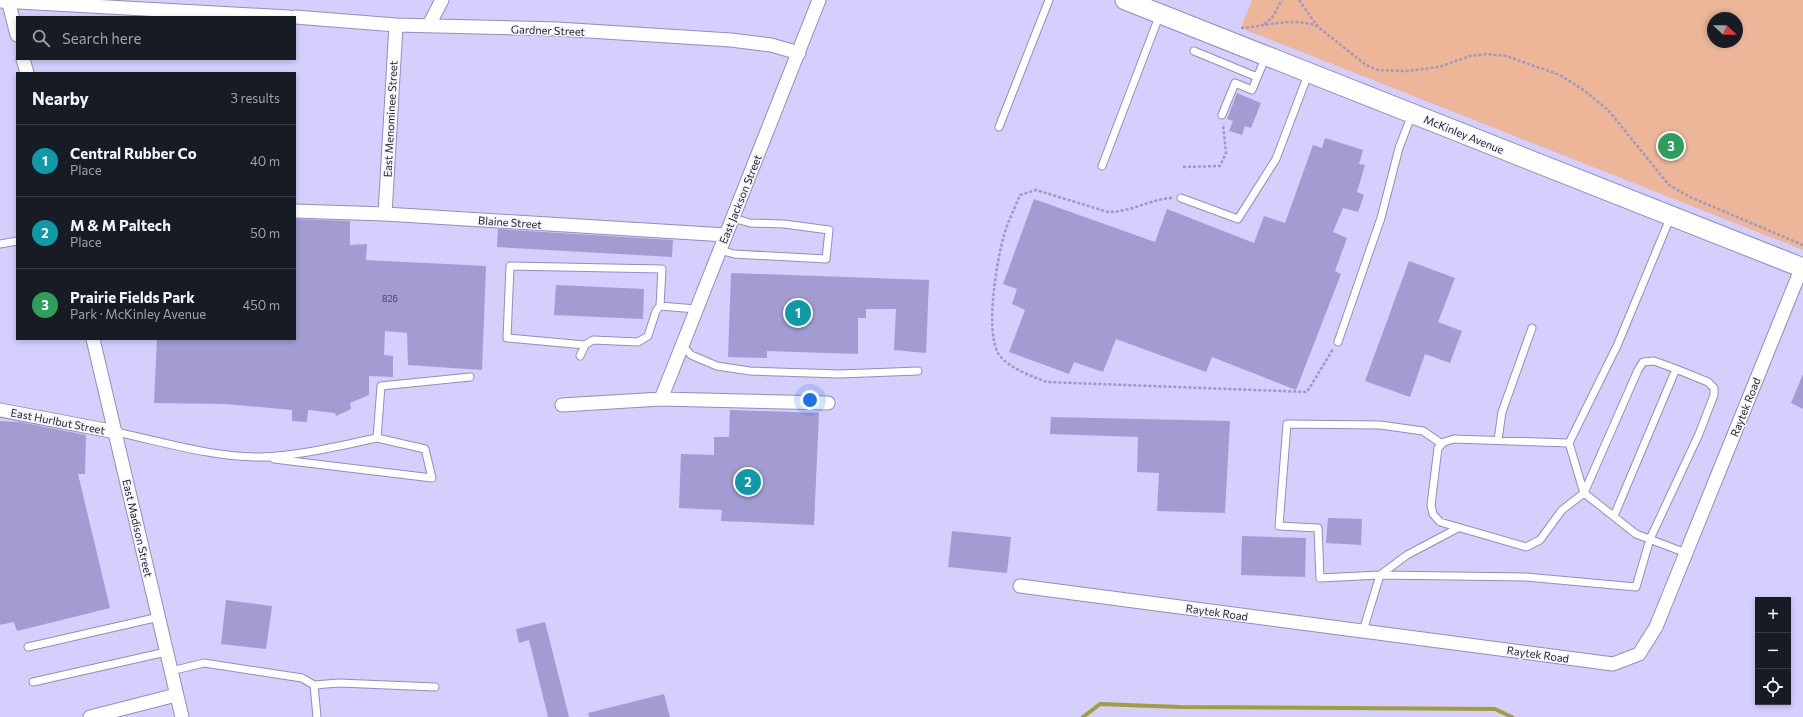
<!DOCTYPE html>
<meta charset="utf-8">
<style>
:root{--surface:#171b24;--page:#20242c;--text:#f1f3f6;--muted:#9ea1a6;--line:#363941;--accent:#b2b387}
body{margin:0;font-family:Commissioner,sans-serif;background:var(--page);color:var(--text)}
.controls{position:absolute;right:12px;bottom:12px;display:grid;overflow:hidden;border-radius:0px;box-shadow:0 2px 6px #0003}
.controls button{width:36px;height:36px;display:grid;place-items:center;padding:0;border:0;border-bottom:1px solid var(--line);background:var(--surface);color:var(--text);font:20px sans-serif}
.compass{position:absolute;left:1707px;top:12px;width:36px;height:36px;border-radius:50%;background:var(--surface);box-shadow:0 2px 6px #0003;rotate:112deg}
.you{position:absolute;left:810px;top:400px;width:14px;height:14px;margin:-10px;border:3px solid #fff;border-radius:50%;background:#1a73e8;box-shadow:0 0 0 6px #1a73e833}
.badge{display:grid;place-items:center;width:26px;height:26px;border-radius:50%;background:var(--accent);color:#fff;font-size:13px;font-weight:700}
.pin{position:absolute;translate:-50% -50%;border:2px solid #fff;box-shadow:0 1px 4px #0006}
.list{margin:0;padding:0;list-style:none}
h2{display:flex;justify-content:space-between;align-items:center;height:52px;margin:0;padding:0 16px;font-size:17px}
h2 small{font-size:13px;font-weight:400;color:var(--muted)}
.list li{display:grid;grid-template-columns:26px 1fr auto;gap:12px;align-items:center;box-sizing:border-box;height:72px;padding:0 16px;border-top:1px solid var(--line)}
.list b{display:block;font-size:15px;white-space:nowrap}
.list p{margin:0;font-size:13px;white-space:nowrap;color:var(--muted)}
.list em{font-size:13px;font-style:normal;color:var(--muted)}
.icon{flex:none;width:22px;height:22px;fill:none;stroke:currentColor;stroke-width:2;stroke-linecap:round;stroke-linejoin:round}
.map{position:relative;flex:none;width:1803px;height:717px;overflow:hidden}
.search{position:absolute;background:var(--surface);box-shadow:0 2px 6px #0003;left:16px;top:16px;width:280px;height:44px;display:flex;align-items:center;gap:10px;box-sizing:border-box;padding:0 14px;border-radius:0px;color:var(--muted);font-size:15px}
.panel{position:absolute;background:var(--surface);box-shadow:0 2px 6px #0003;left:16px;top:72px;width:280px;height:268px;border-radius:0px}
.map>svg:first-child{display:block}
.green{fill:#edb699;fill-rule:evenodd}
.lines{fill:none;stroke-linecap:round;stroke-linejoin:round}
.stream{stroke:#9f9f3b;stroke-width:4}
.building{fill:#a29cd3}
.lane-casing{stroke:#938cc3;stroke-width:9}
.street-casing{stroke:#938cc3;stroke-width:15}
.secondary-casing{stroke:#938cc3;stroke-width:21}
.path{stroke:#9e99c0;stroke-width:2.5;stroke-dasharray:3 2;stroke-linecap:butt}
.lane{stroke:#fff;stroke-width:7}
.street{stroke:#fff;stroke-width:13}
.secondary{stroke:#fff;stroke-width:19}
.labels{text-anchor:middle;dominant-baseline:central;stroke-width:3;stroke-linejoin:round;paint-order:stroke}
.number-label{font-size:9px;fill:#44415f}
.street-label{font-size:11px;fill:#252338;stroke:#f6f5fb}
</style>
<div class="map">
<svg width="1803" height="717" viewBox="0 0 1803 717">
<rect width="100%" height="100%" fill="#d4cffd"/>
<path class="green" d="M1252,0H1803V250L1241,28ZM1713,18H1737V42H1713Z"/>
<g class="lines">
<path class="stream" d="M1083,717L1100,704L1180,707L1495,709L1512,717"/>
</g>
<path class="building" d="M1237,93L1261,103L1251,128L1245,126L1242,135L1229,131L1233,121L1227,119Z
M1325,138L1363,150L1359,164L1365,165L1357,192L1364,195L1358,212L1343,208L1333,232L1347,238L1335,271L1341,274L1296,390L1212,357L1206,372L1116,339L1103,372L1074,362L1069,374L1009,352L1025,310L1012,304L1017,289L1003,284L1034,199L1155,242L1167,209L1254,243L1264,216L1285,223L1313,145L1322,148Z
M295,219L350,221V245L367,244L366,260L486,266L482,370L408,365L407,333L385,331L384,355L393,356V377L369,376V395L350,403L351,409L336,416L335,413L308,410L307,422L292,421V410L226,404L154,403L157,339H295Z
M498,229L673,240L672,257L497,247Z
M1409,261L1455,278L1438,322L1462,331L1450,363L1425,354L1410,397L1365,381Z
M731,273L929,280L926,353L894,350L896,309H866V318H858V354L767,351V358L728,357Z
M556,285L644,289L643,319L554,315Z
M1803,374V409L1791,403Z
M730,410L819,413L814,525L721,521L722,510L679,508L681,454L714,455V437H729Z
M1051,417L1230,421L1225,513L1157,511L1159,473L1137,472L1138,437L1050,434Z
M0,421L20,422L86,435L85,474H78L110,608L17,631L14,622L0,625Z
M1328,518L1362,519L1361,545L1326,543Z
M952,531L1011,537L1007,573L948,567Z
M1242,536L1306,538L1305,577L1241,575Z
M226,600L272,606L266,649L221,644Z
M545,622L569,717H548L529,640L519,643L516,629Z
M664,694L670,717H589L588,713Z"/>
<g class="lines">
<g class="lane-casing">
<path id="lane" d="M1194,51L1257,77
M1222,115L1235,83L1252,90L1266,56
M999,127L1049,0
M1102,166L1160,14
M1181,198L1238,219L1276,159L1309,72
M1671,216L1617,346L1569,443L1584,493L1636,534L1686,553
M0,244L17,241
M720,250L734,254L826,259L829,230L784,224L750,223L733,218
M1338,342L1381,218L1399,148L1412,114
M585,345L507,338L510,266L662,269L660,306
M682,345L691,355L717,366L750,371L840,374L918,371
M580,356L585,345L593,340L638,342L648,336L656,311L660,306L696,309
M116,432C163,442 211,457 260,457C299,456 338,446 377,438L381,386L470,377
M1498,440L1502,412L1532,328
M1569,443L1454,439L1444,442L1438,448L1431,505L1433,514L1440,522L1526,547L1540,540L1562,510L1584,493L1638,370L1643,362L1654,361L1676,369
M1442,444L1423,431L1380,425L1287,424L1279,526L1318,528L1320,578L1380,575L1526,577L1636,587L1650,539L1699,434L1714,395V388L1708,382L1676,369L1614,516
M274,459L432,478L425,449L377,438
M1363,631L1380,575L1407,555L1458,528
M28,647L159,617
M171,671L204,663L302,678L314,685L317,717
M33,682L166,652
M314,685L339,683L435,687"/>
</g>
<g class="street-casing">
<path id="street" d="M8,0L17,35
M0,1L289,17
M295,17L396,25L557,29L731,40L771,45L799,53
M429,25L442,0
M23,59L27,73
M295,211L385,214L726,235
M385,214L396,25
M93,339L182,717
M661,399L819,0
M562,405L661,399L828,403
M0,410L116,432
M1020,586L1613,664L1639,654L1656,627L1802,267
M90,717L176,695"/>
</g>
<g class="secondary-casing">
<path id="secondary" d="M1125,0L1803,268"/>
</g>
<path class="path" d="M1299,0L1318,27L1366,65L1378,70L1407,71L1439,67L1470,56L1487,54L1506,56L1560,75L1585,91L1608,110L1669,185L1690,197L1803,245
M1264,24L1272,18L1282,0
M1241,28C1267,26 1292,17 1318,26
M1183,167L1220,166L1226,153L1223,124
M1172,198C1150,199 1132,212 1108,212L1036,190L1020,195C1015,208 1008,221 1004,235C997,260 985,329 998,353C1006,367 1033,377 1047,382L1307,392L1333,349"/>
<use href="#lane" class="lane"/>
<use href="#street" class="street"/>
<use href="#secondary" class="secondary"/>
</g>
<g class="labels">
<g class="number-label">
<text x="390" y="298">826</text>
</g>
<g class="street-label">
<text transform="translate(548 30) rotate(2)">Gardner Street</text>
<text transform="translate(390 119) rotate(-87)">East Menominee Street</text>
<text transform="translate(1464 134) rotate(22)">McKinley Avenue</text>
<text transform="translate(740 199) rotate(-68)">East Jackson Street</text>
<text transform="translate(510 222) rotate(4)">Blaine Street</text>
<text transform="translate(1745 407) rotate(-68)">Raytek Road</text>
<text transform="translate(58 421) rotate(11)">East Hurlbut Street</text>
<text transform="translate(138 528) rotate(77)">East Madison Street</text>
<text transform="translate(1217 612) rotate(8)">Raytek Road</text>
<text transform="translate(1538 654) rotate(8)">Raytek Road</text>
</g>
</g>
</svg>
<div class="controls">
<button>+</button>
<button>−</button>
<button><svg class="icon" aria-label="locate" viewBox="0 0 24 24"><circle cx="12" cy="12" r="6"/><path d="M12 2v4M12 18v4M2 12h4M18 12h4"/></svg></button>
</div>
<svg class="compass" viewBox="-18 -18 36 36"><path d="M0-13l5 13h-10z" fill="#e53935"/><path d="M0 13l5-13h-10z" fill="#9ea1a6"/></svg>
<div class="you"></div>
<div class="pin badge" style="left:798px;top:313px;background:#0f9aa8">1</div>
<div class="pin badge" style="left:748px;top:482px;background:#0f9aa8">2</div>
<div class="pin badge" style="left:1671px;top:146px;background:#2e9e5b">3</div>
<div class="search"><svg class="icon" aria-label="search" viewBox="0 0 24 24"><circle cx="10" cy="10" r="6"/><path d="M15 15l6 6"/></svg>Search here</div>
<section class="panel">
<h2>Nearby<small>3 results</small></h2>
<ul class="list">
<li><span class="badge" style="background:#0f9aa8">1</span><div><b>Central Rubber Co</b><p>Place</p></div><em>40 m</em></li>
<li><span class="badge" style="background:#0f9aa8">2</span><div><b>M &amp; M Paltech</b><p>Place</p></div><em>50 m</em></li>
<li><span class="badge" style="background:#2e9e5b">3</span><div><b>Prairie Fields Park</b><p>Park · McKinley Avenue</p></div><em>450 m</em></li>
</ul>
</section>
</div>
